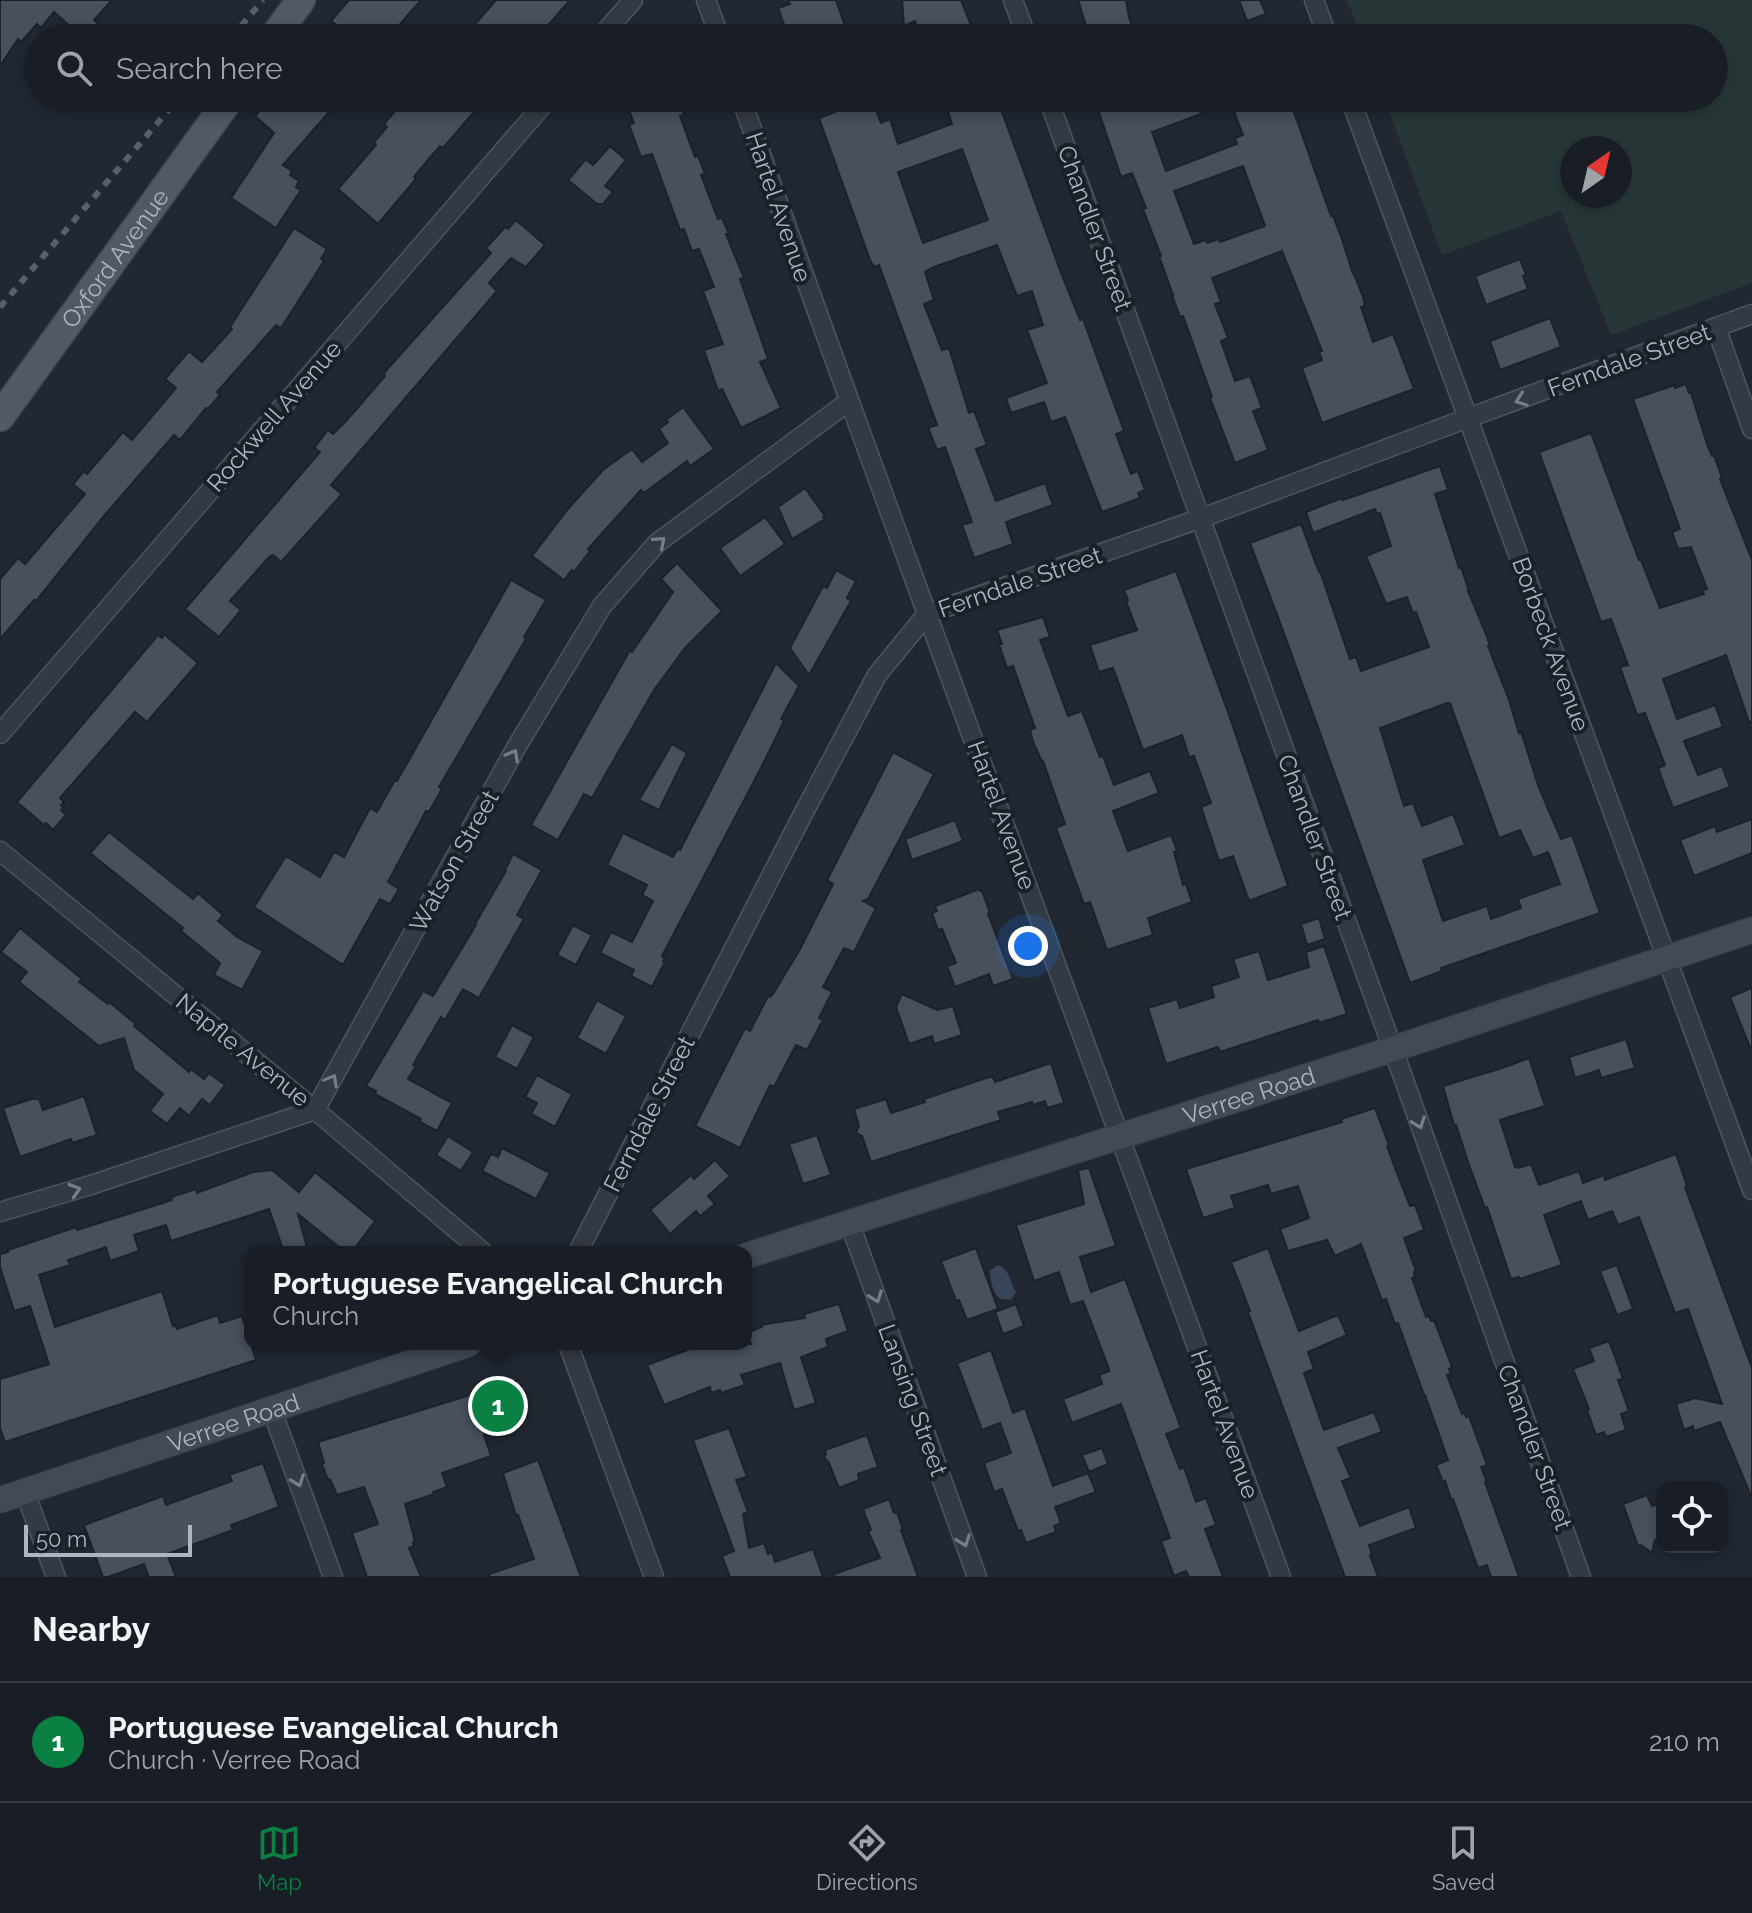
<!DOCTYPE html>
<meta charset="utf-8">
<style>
:root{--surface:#191e26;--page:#22272e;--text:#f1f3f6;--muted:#9fa2a7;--line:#373c43;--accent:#0b8043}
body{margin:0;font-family:Raleway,sans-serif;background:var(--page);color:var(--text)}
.controls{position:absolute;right:24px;bottom:24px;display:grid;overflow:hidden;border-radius:16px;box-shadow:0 4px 12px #0003}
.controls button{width:72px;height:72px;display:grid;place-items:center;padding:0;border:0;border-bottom:2px solid var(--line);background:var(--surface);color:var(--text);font:40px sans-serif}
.compass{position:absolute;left:1560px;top:136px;width:72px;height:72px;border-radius:50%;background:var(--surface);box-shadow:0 4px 12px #0003;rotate:34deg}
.scale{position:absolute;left:24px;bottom:20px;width:168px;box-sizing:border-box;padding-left:8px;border:4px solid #aeb5c0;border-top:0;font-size:22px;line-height:28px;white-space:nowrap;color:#aeb5c0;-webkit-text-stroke:6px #1a2028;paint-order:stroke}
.you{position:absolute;left:1028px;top:946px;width:28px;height:28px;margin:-20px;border:6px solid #fff;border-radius:50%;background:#1a73e8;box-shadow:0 0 0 12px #1a73e833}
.badge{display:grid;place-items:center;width:52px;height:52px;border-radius:50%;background:var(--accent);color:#fff;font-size:26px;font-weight:700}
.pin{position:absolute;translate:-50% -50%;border:4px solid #fff;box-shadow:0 2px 8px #0006}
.popup{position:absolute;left:244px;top:1246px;width:508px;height:104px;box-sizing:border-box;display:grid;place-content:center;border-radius:16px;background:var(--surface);filter:drop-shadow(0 2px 6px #0005);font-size:26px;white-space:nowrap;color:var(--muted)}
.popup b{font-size:30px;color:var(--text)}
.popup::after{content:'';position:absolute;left:50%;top:100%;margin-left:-16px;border:16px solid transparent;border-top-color:var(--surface)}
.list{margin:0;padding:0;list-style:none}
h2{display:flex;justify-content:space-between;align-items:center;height:104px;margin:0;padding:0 32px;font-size:34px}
h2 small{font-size:26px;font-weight:400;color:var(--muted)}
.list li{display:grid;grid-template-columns:52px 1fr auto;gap:24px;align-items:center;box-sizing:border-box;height:120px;padding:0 32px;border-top:2px solid var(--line)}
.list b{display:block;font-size:30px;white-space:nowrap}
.list p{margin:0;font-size:26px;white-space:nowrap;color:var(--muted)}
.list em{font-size:26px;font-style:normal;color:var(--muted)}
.icon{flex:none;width:44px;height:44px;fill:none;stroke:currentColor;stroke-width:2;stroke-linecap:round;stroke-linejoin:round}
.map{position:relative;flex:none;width:1752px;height:1577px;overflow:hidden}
.search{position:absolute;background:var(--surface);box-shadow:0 4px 12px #0003;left:24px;right:24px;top:24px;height:88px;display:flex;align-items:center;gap:20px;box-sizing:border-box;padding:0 28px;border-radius:44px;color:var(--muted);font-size:30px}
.sheet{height:224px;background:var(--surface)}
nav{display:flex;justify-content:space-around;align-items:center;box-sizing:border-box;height:112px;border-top:2px solid var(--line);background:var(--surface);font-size:22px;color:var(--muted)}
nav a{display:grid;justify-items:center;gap:4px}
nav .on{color:var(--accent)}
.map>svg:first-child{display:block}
.green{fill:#273737;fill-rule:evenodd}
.water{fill:#39465a}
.building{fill:#48505c;stroke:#1c212a;stroke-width:2;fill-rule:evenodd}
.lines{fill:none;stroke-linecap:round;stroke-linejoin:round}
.minor-casing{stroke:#4f555e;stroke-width:21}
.secondary-casing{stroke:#3e434d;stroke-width:27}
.primary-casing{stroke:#3e434d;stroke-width:31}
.minor{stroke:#343a43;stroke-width:18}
.secondary{stroke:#434a56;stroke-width:24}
.primary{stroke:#525963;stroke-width:28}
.rail{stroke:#59606c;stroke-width:6;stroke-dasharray:8 8;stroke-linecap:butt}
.oneway{stroke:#777e88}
.labels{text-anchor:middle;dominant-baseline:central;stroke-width:8;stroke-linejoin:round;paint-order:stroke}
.street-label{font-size:24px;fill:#aeb5c0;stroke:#1a2028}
</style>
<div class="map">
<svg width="1752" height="1577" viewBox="0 0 1752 1577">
<rect width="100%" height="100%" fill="#212832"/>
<path class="green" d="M1347,0H1752V283L1611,335L1561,211L1442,255L1384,98H1714V38H1362ZM1572,148H1620V196H1572Z"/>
<path class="water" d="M997,1265C1010,1267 1009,1283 1016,1292L1011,1300C1008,1299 1003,1300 1000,1298C993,1295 990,1278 990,1271Z"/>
<path class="building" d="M0,0H112L94,20L114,38H83L54,12L41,28L37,24L21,42L18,39L0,66Z
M349,0H421L388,38H323L335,24L331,21Z
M496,0H570L537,38H463Z
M788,0H836L846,29L821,38H789L778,8L790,4Z
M902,0H961L976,38H921L915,21L904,26Z
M1078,0H1126L1129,17L1136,38H1090Z
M1239,0H1260L1266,14L1247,21Z
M271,98H341L283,165L292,171L290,175L299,181L296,187L301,190L276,228L231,198L274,133L255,116Z
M406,98H486L443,148L440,146L427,161L414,177L416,179L378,224L338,189L376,145L374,142L387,127L384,124Z
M624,98H678L684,115L680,116L695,157L698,156L705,174L701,175L718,219L722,218L729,234H726L744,278L740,279L768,359L760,362L781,408L741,428L722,389L718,391L704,350L723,344L703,291L714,287L699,249L692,251L684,229L680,230L652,154L641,157L629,125L634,123Z
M871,98L881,123L890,119L898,144L952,124L946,105L965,98H1034L1035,100L1002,112L1063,278L1080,320L1083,319L1124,431L1116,434L1131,474L1138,471L1145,490L1138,493L1140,498L1102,512L1065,417L1051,422L1044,402L1011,413L1006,398L1047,383L1027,330L1043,325L1032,291L1017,296L997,245L934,267L925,272L934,300L924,304L942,350L949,348L969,413L974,411L987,445L976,449L996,501L1045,483L1053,505L1006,522L1013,544L974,558L962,525L972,522L945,447L937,450L928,428L937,425L879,265L874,267L870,260L819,118ZM962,149L988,220L923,243L898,172Z
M1094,98H1195L1201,114L1152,132L1166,171L1237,144L1235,138L1243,135L1234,112L1270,98H1289L1331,216H1333L1342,239L1353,274H1354L1363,297L1365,306L1361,307L1373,342L1393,334L1414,389L1322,423L1302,368L1322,360L1319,352L1322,351L1282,251L1212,278L1221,302L1215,304L1228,338L1221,341L1235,381L1250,376L1262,408L1253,411L1268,450L1235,463L1210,398L1212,397L1183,316L1180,317L1172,295H1173L1159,256H1161L1143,209L1146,208L1132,173L1121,177ZM1243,166L1265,226L1220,242L1219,239L1207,243L1206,240L1194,244L1174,191Z
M610,146L626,160L605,186L613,192L603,204H597L568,180L586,159L593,165Z
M516,220L545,245L526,267L511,258L489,283L497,291L331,485L342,494L281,562L273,555L269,557L230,601L241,610L219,637L185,609L320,452L314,448L328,430L333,434L347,420L385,376L383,374L491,253L486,248L505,227L508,229Z
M294,228L327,249L321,259L324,261L281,328L276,325L217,392L220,395L208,409L206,408L180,440L174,435L104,516L36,601L34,600L0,639V579L18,558L25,564L85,494L73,484L84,471L87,474L123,432L132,440L176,388L165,379L189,351L202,362L232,329L230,327Z
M1520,259L1526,275L1523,276L1528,289L1486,305L1475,276Z
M1550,318L1561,347L1500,370L1490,341Z
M1686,384L1689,393H1691L1708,447L1712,456L1714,455L1722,478L1720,479L1752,560V722H1749L1726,655L1663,679L1677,719L1715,705L1723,727L1684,741L1698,775L1722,766L1730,787L1673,808L1658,768L1665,765L1645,713L1637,715L1620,667L1628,665L1611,619L1601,622L1539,452L1591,433L1639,560H1641L1660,608L1704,594L1702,591L1707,589L1691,547L1678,549L1672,532L1680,529L1633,399L1675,385V388Z
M683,407L714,449L690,466L687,461L644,493L641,490L588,549L590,551L574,572L572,570L564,580L532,556L567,510L603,470L632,449L642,462L668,443L659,429L668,422L666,420Z
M1440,466L1448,490L1435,494L1459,568L1461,567L1469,591H1468L1486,634L1490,646H1488L1509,700L1519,733L1521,732L1525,744L1539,788L1561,839L1572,835L1600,913L1441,968L1442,971L1410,983L1285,636L1250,543L1301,524L1319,572L1320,571L1350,659L1356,657L1361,671L1429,647L1416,612L1413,613L1407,597L1386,604L1366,556L1391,546L1380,513L1377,514L1375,509L1313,533L1306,512L1342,498L1343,500ZM1447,703H1450L1459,728L1499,838L1520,830L1533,858L1548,852L1560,884L1518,899L1521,908L1491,919L1487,906L1443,921L1423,860L1465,845L1453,814L1422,826L1413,803L1404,806L1380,728Z
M805,488L825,516L823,517L825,519L792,539L778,507Z
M765,517L785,544L740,576L720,548Z
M677,563L722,611L685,648L654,690L592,798L584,794L558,840L531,825L630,650L632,652L673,592L661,579Z
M836,570L856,581L847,598L851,601L809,675L790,648L823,586L827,588Z
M1176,571L1228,712L1288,886L1249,901L1233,856L1219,861L1201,807L1211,803L1194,756L1189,757L1182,735L1143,750L1113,668L1099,672L1090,645L1137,630L1126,601L1128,600L1124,590Z
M511,580L546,600L524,637L526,639L439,787L442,789L429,812L426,811L388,882L399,889L390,904L380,899L343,965L254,907L286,856L320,877L334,852L344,857L370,808L377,812L395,780L397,781Z
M1043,617L1050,637L1040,640L1068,716L1082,711L1100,757L1103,756L1114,785L1150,771L1159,793L1113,811L1128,851L1171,835L1177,851L1174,852L1183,885L1186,884L1192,902L1148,918L1153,935L1107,950L1090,902L1084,904L1056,828L1065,824L1043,761L1042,762L1033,742L1030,730L1035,728L1013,666L1007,668L999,644H1002L997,630Z
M164,634L198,663L147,722L135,712L60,798L64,802L61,805L63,807L61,810L66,815L53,830L46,823L44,825L17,802L158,635L162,638Z
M776,663L799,686L781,719L784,721L760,770L662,956L665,958L663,961L665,962L652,987L631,976L634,970L600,953L611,932L632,942L653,901L642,895L647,885L607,865L623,833L673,857L678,848L680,850Z
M672,744L687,753L659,810L639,800Z
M893,752L934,774L868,899L863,901L876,908L854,952L844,948L823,987L832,992L819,1018L823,1020L807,1050L796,1045L774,1087L770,1085L740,1148L695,1126L745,1028L750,1031L768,996L770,997L773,994L799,951L833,884L827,880Z
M1752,819V853L1694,876L1680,840L1715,826L1717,832Z
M955,820L963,841L912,860L905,839Z
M109,832L193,899L198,893L223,915L218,921L237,937L263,951L242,990L214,975L220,963L181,931L183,928L90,853Z
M513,854L542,870L517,915L524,919L479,998L463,989L445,1020L441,1017L413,1065L416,1066L408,1079L452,1103L437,1131L420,1122L421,1119L375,1094L376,1091L366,1086L423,991L433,996L476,925L475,924L506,871L505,870Z
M979,889L980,891H982L990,913L988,914L1013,979L993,986L989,974L955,987L947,966L956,963L942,929L938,930L932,913L937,911L935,906Z
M1319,918L1325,939L1307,945L1301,924Z
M573,925L592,935L576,965L557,955Z
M20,928L82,979L79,982L108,1004L109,1002L136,1024L134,1026L189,1072L191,1069L204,1079L209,1073L225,1085L210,1105L202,1099L189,1116L180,1108L167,1124L150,1111L163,1094L134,1070L124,1038L99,1046L19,982L27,972L1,952Z
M1324,946L1347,1014L1319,1023L1318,1020L1220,1052L1218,1047L1166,1064L1148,1008L1177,999L1180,1008L1214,997L1211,986L1239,977L1233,959L1259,951L1268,980L1309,967L1306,952Z
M1752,988V1050H1751L1730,997Z
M902,994L937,1010L953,1006L962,1035L934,1044L932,1036L909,1044L896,1007Z
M597,1000L626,1016L606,1054L577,1038Z
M512,1025L534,1037L517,1069L495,1057Z
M1626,1039L1635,1068L1601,1078L1599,1070L1575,1078L1569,1057Z
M1529,1058L1545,1106L1500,1120L1515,1167L1518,1166V1168L1531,1164L1539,1185L1579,1171L1583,1183L1604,1175L1605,1180L1676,1154L1687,1186L1685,1187L1752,1368V1498L1720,1422L1694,1431L1693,1426L1684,1430L1676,1404L1695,1398L1722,1404L1688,1309L1675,1313L1639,1217L1618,1225L1612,1211L1588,1220L1581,1201L1544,1215L1562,1265L1520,1279L1519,1277L1511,1279L1487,1207L1485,1208L1470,1168L1456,1125H1454L1443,1086L1502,1068Z
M1051,1063L1064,1103L1047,1108L1045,1101L1033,1105L1032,1102L998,1112L1001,1120L871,1162L862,1136L856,1133L859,1126L854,1109L886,1099L891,1113L925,1102L924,1099L989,1077H993L995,1082Z
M537,1075L572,1094L555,1127L531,1114L537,1103L525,1097Z
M84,1096L97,1135L72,1143L71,1139L20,1157L3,1108L32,1099H39L43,1110Z
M1375,1108L1389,1145L1387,1146L1395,1168L1410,1206L1415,1205L1424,1230L1404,1238L1416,1271L1414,1272L1415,1277L1412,1278L1426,1317L1429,1316L1431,1321L1434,1320L1452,1367L1449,1369L1451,1374L1447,1375L1462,1414L1465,1413L1466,1417L1469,1416L1487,1465L1481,1467L1487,1482H1485L1519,1577H1491L1487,1565L1478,1568L1453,1499H1451L1445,1481L1443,1482L1436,1465L1448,1460L1425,1395H1424L1413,1365L1398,1323L1395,1324L1386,1299L1382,1301L1361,1244L1335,1256L1327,1240L1288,1251L1280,1229L1309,1218L1298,1186L1271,1194L1268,1185L1231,1196L1235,1208L1203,1218L1186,1169L1342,1122L1341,1119Z
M817,1135L831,1175L803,1184L789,1144Z
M448,1136L473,1152L461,1171L436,1155Z
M502,1148L550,1173L536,1199L482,1171L491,1154L498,1157Z
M715,1160L730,1176L708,1196L715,1204L700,1216L696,1211L670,1234L650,1210L691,1175L694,1179Z
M1089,1168L1116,1246L1080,1257L1091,1292L1125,1279L1181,1428L1166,1434L1180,1469L1184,1467L1196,1502L1206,1498L1216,1525L1205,1529L1223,1577H1189L1186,1571L1174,1576L1161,1541L1170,1538L1121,1404L1072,1423L1063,1399L1102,1384L1099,1375L1109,1371V1369L1083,1301L1070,1305L1059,1272L1034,1281L1016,1225L1084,1204L1078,1170Z
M272,1170L299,1192L315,1172L375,1221L352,1252H345L298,1214L308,1252H284L269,1209L171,1241L166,1225L134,1235L139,1251L110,1261L106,1247L68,1260L70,1265L39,1275L55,1327L162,1291L173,1326L175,1325L177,1329L218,1315L220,1323L242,1316L256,1360L5,1442L0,1428V1379L49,1364L30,1306L14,1311L0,1267V1254L8,1252V1250L76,1227L77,1230L172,1200L171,1197L196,1189L197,1193L253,1172Z
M976,1248L998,1309L967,1320L959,1300L956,1301L941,1261Z
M1268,1248L1299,1331L1338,1315L1347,1335L1308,1352L1314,1369L1304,1373L1324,1430L1374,1412L1382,1432L1338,1448L1351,1478L1342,1481L1360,1526L1409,1507L1416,1528L1369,1545L1372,1554L1370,1555L1378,1577H1345L1248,1312L1250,1311L1231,1262Z
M1617,1265L1633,1309L1617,1315L1600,1271Z
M839,1304L848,1331L826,1339L828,1347L801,1357L816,1403L794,1410L780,1363L741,1375L745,1385L721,1393L720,1390L711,1393L710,1387L664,1405L647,1365L703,1344H751L746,1333L762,1327L761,1325L805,1318L804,1314Z
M1016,1304L1024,1326L1003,1334L995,1312Z
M1609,1341L1623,1379L1618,1380L1629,1411L1621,1414L1626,1430L1606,1437L1604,1432L1596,1435L1587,1410L1589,1409L1573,1369L1594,1361L1589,1348Z
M991,1350L1013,1413L1025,1408L1053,1486L1088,1473L1096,1492L1055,1507L1061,1523L1054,1526L1056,1532L1026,1543L1021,1530L1018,1531L1002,1489L994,1492L984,1463L1011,1453L1000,1423L982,1430L957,1363Z
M519,1380L528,1407L516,1413L518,1419L504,1423L505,1428L484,1435L491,1456L442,1473L447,1487L433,1492L434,1494L405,1504L415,1541L413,1542L414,1546L409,1548L421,1577H367L352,1533L378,1524L364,1487L337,1495L330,1479L328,1480L322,1464L324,1463L318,1442Z
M729,1428L747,1477L736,1480L748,1512L743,1514L749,1548L764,1543L768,1554L772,1552L775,1562L813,1549L823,1577H730L722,1556L734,1551L693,1440Z
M867,1435L878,1467L858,1474L859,1480L839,1488L829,1463L824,1458L826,1454L825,1450Z
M1102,1448L1108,1464L1089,1472L1082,1455Z
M538,1460L581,1577H489V1574L534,1559L518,1515L516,1516L503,1473Z
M263,1463L279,1507L231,1525L233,1530L167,1554L176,1577H149L144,1564L108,1577H103L84,1525L163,1496L166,1505L232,1481L229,1475Z
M1647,1495L1652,1506L1658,1504L1662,1516V1538L1655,1540L1652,1553L1641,1545L1638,1546L1623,1504Z
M889,1499L894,1513L897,1512L903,1530H901L918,1577H835L834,1574L880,1558L868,1531L871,1530L863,1509Z"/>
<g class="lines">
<g class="minor-casing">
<path id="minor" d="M706,0L720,38
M1013,0L1027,38
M1314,0L1328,38
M600,38L633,0
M741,98C916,593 1102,1084 1281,1577
M1048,98L1403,1077L1581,1577
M1350,98L1752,1190
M1716,327L1752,429
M0,734L549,98
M0,851L315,1110L483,1252
M0,1212L91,1185L315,1110L517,746L602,606L657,543L848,402
M850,1224L977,1577
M578,1252L803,814L877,675L927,614L1199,519L1468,418L1752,314
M568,1344L654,1577
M271,1408L333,1577
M25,1492L56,1577"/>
</g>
<g class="secondary-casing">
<g id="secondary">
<path id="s1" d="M746,1256L1393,1049L1752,930"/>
<path id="s2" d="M0,1500L468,1344"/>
</g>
</g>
<g class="primary-casing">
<g id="primary">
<path d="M273,38L301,0"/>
<path id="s3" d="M0,417L230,98"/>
</g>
</g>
<use href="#minor" class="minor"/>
<use href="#secondary" class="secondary"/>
<use href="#primary" class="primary"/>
<path class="rail" d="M231,38L263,0
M0,307L179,98"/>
</g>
<defs><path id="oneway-chevron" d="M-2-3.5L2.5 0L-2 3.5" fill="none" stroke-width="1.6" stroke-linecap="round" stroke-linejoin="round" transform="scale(2)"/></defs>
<g class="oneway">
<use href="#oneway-chevron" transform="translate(1521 400) rotate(160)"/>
<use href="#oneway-chevron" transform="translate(660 542) rotate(-41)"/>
<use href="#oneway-chevron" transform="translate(513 755) rotate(-61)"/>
<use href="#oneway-chevron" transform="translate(332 1080) rotate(-61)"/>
<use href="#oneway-chevron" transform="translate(1419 1123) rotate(70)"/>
<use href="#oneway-chevron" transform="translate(75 1190) rotate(-17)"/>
<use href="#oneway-chevron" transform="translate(876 1297) rotate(70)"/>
<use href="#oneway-chevron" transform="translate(298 1481) rotate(70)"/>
<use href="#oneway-chevron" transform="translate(964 1541) rotate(70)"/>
</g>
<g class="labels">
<g class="street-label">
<text transform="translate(779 207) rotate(71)">Hartel Avenue</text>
<text transform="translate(1095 228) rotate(70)">Chandler Street</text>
<text stroke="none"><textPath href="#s3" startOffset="196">Oxford Avenue</textPath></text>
<text transform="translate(1629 360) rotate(-20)">Ferndale Street</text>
<text transform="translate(274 416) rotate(-49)">Rockwell Avenue</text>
<text transform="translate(1020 582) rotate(-19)">Ferndale Street</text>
<text transform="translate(1551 644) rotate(70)">Borbeck Avenue</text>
<text transform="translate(1002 815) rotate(70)">Hartel Avenue</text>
<text transform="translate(1315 837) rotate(70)">Chandler Street</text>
<text transform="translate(454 861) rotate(-61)">Watson Street</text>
<text transform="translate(243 1050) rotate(39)">Napfle Avenue</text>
<text stroke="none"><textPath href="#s1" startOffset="528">Verree Road</textPath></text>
<text transform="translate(649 1114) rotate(-63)">Ferndale Street</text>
<text transform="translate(913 1400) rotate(70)">Lansing Street</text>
<text stroke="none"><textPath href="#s2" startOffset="246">Verree Road</textPath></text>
<text transform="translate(1225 1424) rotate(70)">Hartel Avenue</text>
<text transform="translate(1535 1447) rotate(70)">Chandler Street</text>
</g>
</g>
</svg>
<div class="controls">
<button><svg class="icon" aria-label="locate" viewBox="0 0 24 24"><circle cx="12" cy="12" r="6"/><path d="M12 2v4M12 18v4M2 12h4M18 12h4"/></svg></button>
</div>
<svg class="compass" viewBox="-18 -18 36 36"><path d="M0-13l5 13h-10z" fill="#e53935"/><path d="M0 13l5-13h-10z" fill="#9fa2a7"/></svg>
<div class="scale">50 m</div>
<div class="you"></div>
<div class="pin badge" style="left:498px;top:1406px">1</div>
<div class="popup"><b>Portuguese Evangelical Church</b>Church</div>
<div class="search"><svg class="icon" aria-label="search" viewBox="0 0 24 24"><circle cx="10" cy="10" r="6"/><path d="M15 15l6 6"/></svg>Search here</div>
</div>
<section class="sheet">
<h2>Nearby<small></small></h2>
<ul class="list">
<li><span class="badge">1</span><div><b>Portuguese Evangelical Church</b><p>Church · Verree Road</p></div><em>210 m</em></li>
</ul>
</section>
<nav>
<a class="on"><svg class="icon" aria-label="map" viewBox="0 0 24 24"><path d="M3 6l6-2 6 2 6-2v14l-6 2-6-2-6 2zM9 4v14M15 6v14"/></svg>Map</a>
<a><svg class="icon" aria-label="directions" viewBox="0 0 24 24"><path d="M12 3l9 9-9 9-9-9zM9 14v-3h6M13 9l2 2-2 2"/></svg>Directions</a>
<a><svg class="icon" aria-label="saved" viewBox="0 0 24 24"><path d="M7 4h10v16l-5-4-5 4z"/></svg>Saved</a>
</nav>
